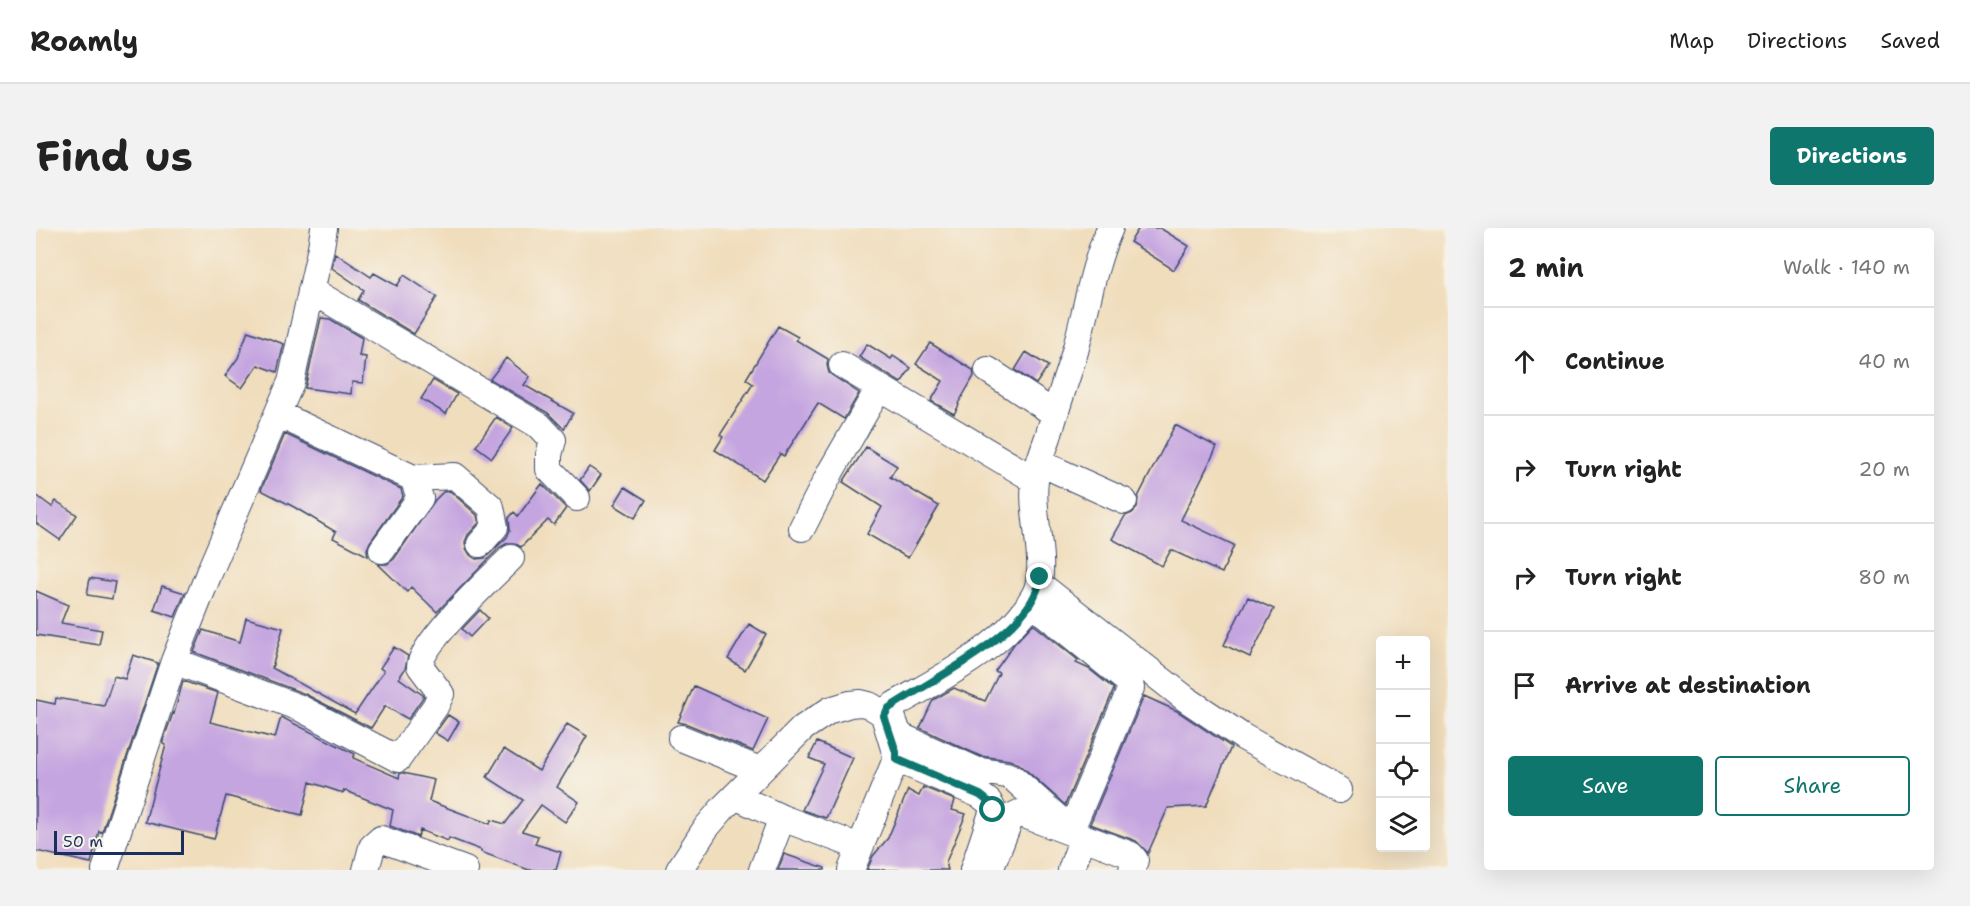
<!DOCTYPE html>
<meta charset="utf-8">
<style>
:root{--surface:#fff;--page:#f2f2f2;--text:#222;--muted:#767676;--line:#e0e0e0;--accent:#0f766e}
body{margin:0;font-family:"Shantell Sans",sans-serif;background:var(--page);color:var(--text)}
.controls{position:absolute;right:18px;bottom:18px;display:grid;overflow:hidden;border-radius:6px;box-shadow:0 6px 24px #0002}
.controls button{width:54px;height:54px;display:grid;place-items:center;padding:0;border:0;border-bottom:2px solid var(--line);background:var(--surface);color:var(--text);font:30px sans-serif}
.scale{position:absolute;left:18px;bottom:15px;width:130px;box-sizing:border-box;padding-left:6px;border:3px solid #1b2f5e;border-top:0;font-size:16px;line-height:21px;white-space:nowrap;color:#1b2f5e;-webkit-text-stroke:4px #f7f3e8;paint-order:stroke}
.stop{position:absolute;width:18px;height:18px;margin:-14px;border:4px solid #0f766e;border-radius:50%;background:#fff}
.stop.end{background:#0f766e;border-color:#fff;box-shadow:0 2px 6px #0008}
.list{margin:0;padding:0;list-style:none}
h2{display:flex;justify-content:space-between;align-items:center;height:78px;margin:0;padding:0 24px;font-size:26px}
h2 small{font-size:20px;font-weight:400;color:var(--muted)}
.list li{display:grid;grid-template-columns:39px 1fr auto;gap:18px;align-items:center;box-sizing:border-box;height:108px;padding:0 24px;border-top:2px solid var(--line)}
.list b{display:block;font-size:22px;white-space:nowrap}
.list em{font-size:20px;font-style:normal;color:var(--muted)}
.actions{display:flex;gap:12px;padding:18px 24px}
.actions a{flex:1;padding:14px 0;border:2px solid var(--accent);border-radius:6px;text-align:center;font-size:21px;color:var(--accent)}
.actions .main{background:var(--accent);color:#fff}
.icon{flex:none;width:33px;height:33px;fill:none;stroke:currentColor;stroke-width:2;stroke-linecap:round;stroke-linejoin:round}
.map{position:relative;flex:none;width:1412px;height:642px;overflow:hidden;border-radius:6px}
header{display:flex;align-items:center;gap:36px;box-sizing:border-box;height:84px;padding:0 30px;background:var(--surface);border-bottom:2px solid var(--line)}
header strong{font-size:28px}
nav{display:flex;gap:33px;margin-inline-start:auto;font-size:21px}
.intro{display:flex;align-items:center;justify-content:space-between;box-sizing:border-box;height:144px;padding:0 36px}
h1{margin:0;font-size:42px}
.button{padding:15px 27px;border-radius:6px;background:var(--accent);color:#fff;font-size:21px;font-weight:700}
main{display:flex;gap:36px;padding:0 36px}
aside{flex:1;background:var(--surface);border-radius:6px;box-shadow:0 6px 24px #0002}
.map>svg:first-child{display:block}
.building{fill:#c5a5e0}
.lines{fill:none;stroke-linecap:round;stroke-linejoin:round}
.minor-casing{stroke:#3b496c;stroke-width:28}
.minor{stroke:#fff;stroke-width:26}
.route{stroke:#0f766e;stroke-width:8}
</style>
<header>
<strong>Roamly</strong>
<nav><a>Map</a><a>Directions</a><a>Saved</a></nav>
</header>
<div class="intro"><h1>Find us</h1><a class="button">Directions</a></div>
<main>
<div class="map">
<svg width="1412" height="642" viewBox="0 0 1412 642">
<rect width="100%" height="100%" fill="#f7f3e8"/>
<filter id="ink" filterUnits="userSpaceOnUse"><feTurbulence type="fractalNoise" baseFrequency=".0167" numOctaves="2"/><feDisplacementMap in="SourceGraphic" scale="12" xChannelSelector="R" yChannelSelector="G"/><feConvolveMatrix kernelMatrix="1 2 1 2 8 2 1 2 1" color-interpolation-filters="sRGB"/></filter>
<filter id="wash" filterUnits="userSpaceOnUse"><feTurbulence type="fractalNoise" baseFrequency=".008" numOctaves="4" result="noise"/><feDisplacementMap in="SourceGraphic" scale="24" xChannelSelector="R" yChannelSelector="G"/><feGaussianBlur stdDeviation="1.35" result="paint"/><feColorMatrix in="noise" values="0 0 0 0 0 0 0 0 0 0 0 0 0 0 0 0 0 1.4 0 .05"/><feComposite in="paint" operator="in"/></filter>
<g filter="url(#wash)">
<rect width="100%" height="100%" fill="#f0ddbc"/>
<g id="blocks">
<path class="building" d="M1103,0H1124L1153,18L1138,42L1094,14Z
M299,25L335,49L338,45L361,58L368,47L401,69L378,106L322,72L328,62L296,40Z
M285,90L294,91L326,110L323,128L330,129L327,155L316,154L315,166L269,160Z
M742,98L762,109L760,112L792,131L791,137L793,145L823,165L808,191L782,175L748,228L744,226L727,252L679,222L687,209L684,207L717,156L710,151Z
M212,103L248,116L241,144L222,137L206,160L189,148L202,130Z
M894,115L937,142L938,148L922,176L923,177L918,186L895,173L907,153L880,136Z
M831,116L855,131L857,128L875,140L865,155L823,129Z
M990,124L1012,138L1000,156L979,142Z
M470,130L494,149L488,157L537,185L528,201L512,185L454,151Z
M397,152L421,166L410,186L385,171Z
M460,189L477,200L456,230L440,218Z
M1139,197L1181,219L1145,292L1198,317L1186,345L1135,322L1126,338L1076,311L1089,288L1096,285L1101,280L1102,269Z
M249,206L365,261L367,268L334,314L331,321L332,328L297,310L300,304L258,279L225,262Z
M830,219L861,238L854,249L903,278L872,330L831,306L846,279L807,254Z
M553,239L565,247L554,263L544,252Z
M506,256L530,280L518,297L512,292L485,319L478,315H472L464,319L401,384L375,359L371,364L342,336H351L358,331L399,272L407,264L414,263L441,287L443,295L432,307L429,314L430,320L434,327L440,331L449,330L471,309L474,302L473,290L478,284L482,288Z
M589,259L610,272L599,290L578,277Z
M0,267L16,279L20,273L41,287L24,312L0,295Z
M54,350L79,354L76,371L51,367Z
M126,358L149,365L139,389L118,382Z
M0,363L32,377L25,395L66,402L63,417L0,407Z
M1212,369L1238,381L1214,429L1188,417Z
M444,382L452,390L434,409L426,401Z
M210,390L247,400L236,440L319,486L348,443L344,440L358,419L372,428L369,441L363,450L388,468L372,491L349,478L335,500L269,466L158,424L167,402L204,414Z
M713,396L730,406L709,442L692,431Z
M997,396L1042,432L1040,435L1053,441L1078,461L1029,577L983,536L973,532L944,528L884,500L897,472L918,460L949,473L963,445L959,443L978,416Z
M97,427L122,435L66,604L63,603L55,635L0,623V472L19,476L20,470L68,478L78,448L89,451Z
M147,453L182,465L174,494L239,510L245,489L319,526L317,530L363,550L364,545H367L398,552L393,573L454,596L455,592L469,596L487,572L451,549L468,521L503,543L531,496L551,508L521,559L543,574L529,594L505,577L486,603L502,608L499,616L525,624L520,642H493L445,624V622L413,610L412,613L384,602L382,609L354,598L357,582L308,562L307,565L274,554L266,587L190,568L178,611L109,594L130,517L127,516V513L137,485L138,486Z
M658,458L732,491L717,523L651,496L642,494Z
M1108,468L1141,483L1195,519L1170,578L1132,580L1112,625L1100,613L1054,596Z
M412,487L423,494L412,513L399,505Z
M781,514L817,530L790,590L766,582L788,536L773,530Z
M887,559L919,572L916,582L930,586L910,634L912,642H831L837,628L852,610L872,562L883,568Z
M748,626L789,640V642H742Z"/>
</g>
</g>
<g filter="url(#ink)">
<use href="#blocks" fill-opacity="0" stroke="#3b496c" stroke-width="1.5"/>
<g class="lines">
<g class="minor-casing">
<path id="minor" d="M275,62L504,198L517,212L513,227V241L541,270
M806,137L999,252
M952,142L1019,186
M242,186L377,250L384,270L346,322
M1004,235L1088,273
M377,250L419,248L455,279L459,299L444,316
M766,300L795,243L843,160
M1003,356L1150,471L1207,509L1303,562
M138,433L264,480L362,531L399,479L405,466L384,438C385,415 456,349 475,330
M856,488L862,505L867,509L940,542L970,547L977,550L1024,592L1031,594L1040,590L1095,460L1094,455L994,374
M645,510L724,542
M860,531L944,567L953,574L957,582L937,642
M699,568L746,590L726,642
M746,590L824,619
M69,642L138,433L173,345L255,154L285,19L288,0
M330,642L336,619L345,611L429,642
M643,642L670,600L687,580L767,500L794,482L814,476L825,475L833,477L848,486
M815,642L860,531L859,524L848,488L850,482L858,477C905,450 974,416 999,366C1013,339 994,286 999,253C1001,238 1007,224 1012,209C1020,182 1029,154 1038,127C1050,85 1056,40 1074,0
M954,642L975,589L983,585L1047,609
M1035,642L1047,609L1095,627L1099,632L1096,642"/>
</g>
<use href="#minor" class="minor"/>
</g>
</g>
<g class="lines" filter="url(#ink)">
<path class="route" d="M957,582L953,574L944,567L860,531V524L848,488L853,480C894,452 999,404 1004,349"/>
</g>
</svg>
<div class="controls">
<button>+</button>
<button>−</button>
<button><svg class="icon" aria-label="locate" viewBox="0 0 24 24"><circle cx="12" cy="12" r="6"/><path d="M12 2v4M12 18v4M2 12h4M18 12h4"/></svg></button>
<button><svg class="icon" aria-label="layers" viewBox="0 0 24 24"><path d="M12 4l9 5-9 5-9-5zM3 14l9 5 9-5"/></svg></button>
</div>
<div class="scale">50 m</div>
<div class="stop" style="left:957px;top:582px"></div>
<div class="stop end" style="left:1004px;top:349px"></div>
</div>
<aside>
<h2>2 min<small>Walk · 140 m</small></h2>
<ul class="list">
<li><svg class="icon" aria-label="ahead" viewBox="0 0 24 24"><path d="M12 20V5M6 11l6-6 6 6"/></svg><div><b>Continue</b></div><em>40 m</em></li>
<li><svg class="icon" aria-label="right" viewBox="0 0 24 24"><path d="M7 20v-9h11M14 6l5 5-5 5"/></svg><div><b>Turn right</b></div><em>20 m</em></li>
<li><svg class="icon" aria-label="right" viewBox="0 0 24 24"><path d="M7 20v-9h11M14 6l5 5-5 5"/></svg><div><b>Turn right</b></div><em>80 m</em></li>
<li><svg class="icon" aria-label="arrive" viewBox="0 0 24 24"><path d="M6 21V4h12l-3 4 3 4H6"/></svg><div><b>Arrive at destination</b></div></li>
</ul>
<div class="actions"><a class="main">Save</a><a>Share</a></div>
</aside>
</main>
